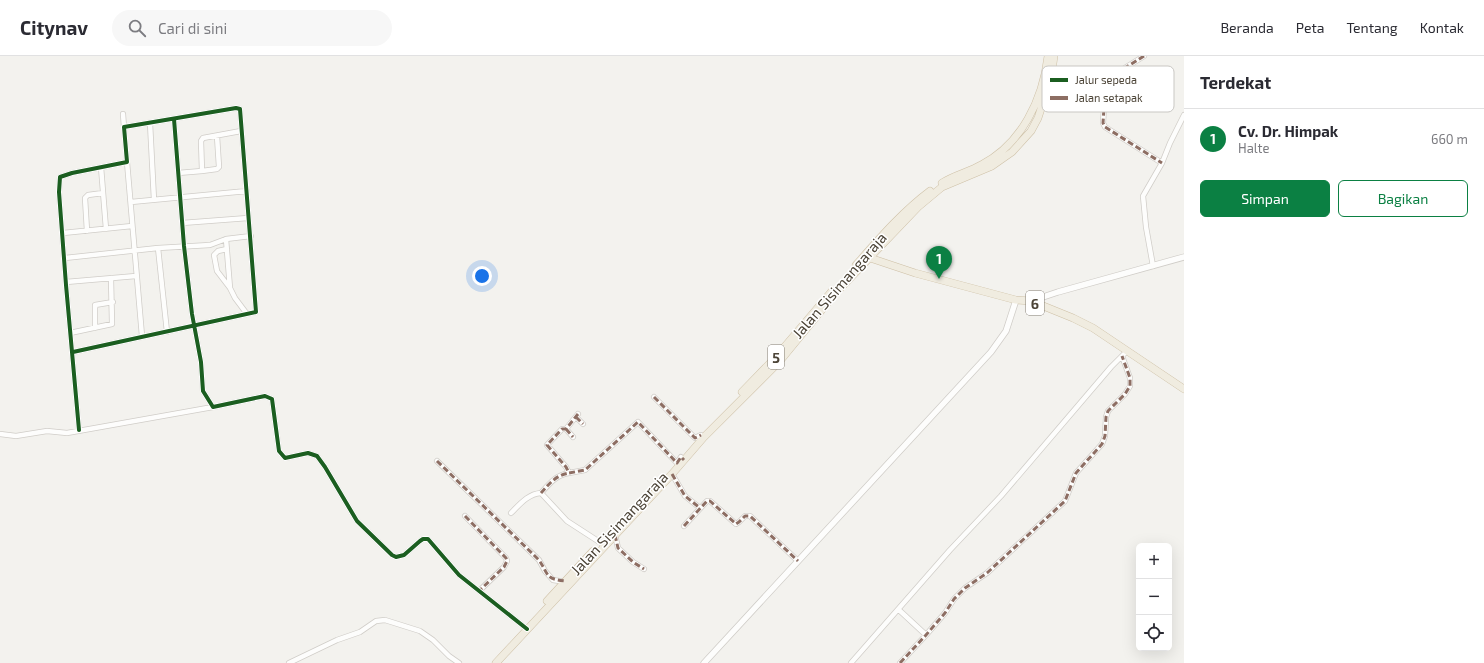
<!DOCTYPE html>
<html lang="id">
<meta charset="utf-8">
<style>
:root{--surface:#fff;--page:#f7f7f7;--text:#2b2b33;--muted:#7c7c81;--line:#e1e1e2;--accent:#0b8043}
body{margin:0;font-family:"Exo 2",sans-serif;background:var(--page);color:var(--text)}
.controls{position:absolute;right:12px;bottom:12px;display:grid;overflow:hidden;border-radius:6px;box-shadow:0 4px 16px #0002}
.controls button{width:36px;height:36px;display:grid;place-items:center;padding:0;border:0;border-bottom:1px solid var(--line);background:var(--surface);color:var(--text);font:20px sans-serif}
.you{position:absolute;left:482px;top:220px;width:14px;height:14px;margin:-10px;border:3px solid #fff;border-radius:50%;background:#1a73e8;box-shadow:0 0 0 6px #1a73e833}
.badge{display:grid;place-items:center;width:26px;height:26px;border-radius:50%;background:var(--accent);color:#fff;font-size:13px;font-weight:700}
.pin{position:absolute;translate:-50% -33px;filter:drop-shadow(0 1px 2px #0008)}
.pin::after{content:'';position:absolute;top:21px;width:14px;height:12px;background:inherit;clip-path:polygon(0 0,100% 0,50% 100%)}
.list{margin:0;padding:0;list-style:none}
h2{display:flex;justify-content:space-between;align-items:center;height:52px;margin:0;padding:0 16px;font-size:17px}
h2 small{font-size:13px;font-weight:400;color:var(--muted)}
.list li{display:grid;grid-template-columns:26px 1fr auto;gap:12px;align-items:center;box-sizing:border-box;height:60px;padding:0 16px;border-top:1px solid var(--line)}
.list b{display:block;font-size:15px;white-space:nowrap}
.list p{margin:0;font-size:13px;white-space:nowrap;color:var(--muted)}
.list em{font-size:13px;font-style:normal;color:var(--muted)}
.actions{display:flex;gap:8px;padding:12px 16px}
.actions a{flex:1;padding:9px 0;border:1px solid var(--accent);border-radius:6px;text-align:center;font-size:14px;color:var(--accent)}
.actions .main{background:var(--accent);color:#fff}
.icon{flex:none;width:22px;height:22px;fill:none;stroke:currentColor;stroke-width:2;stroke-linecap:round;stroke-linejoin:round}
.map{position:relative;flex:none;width:1184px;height:607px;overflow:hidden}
header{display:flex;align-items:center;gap:24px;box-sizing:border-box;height:56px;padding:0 20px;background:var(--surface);border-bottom:1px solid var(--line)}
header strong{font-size:19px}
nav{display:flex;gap:22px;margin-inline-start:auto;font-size:14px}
.search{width:280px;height:36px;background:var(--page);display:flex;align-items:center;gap:10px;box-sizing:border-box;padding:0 14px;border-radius:22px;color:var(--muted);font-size:15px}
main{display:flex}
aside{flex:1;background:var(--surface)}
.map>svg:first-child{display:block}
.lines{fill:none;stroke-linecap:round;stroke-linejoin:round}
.minor-casing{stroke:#d0cdc8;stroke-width:6}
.tertiary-casing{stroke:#d0cdc8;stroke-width:7}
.trunk-casing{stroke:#cec0a6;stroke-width:8}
.minor{stroke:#fdfdfc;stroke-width:4.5}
.tertiary{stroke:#fdfdfc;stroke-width:5.5}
.trunk{stroke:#f0ece0;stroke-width:7}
.quiet{stroke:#8d6e63;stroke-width:3;stroke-dasharray:6 3;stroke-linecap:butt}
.cycleway-casing{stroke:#fff;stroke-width:6}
.cycleway{stroke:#1b5e20;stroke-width:4}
.labels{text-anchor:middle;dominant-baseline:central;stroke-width:3;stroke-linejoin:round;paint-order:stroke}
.shield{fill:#fff;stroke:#827c73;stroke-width:1}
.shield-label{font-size:14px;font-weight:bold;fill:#4c4437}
.street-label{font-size:15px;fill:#4c4437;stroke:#fff}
.key{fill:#fff;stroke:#c9c7c3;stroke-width:1}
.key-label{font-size:11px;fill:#4c4437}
</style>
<header>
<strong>Citynav</strong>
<div class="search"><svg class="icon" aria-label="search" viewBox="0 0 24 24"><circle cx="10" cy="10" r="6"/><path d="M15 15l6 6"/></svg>Cari di sini</div>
<nav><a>Beranda</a><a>Peta</a><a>Tentang</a><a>Kontak</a></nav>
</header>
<main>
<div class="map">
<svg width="1184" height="607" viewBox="0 0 1184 607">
<rect width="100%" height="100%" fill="#f3f2ee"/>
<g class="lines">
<g class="minor-casing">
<path id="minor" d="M1144,0L1093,32L1089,37C1090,45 1099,45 1104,52L1103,67L1105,71L1162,107
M123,58L124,71
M174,63L184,190L192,258L201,306L203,335L213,351L265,340L272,343L279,395L285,402L308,397L317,400L325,411L357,465L392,499L396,501L404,499L420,485L423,483H428L459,519L527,573
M150,67L154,144
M127,106L142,280
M101,111L106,173
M202,115L217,113L219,111L217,80
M178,117L202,115L201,85L203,82L241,75
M131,146L247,135
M182,167L248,162
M87,175L85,142L88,139L103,137
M63,177L132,170
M226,183L230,232L235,242L247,258
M158,192L210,189L226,183L251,180
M227,193L218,195L214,199L217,215L230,232
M65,202L158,192L167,276
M1153,210L1146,171L1143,140L1162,107L1170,87L1184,59
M66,226L136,220
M95,272V249L113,246
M70,277L112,268L111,222
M73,296L256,256L240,53L236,52L124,71L127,106L72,117L60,121L59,136L66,229L79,374
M654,341L695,382L701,379L704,381
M578,358L566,373H562L547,389L566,411L569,417L585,414L638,366L677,407L681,401L684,404
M576,361L583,368
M566,373L573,381
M0,378L16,380L47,375L67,377L213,351
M437,405L539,504L545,515L553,524L566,526
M672,418L685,440L700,452
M541,437C549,428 556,419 569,417
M511,457C520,448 528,438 541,437L567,465L601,487L604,490
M465,460L506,502L507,505L504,511L479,535
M684,470L707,445H710L736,468L739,466L745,460H750L798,505
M615,479L618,492L633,506L644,513
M899,554L926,579
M289,607L337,584L360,576L376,565L385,564L420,575L433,584L449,600L459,607
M851,607L950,494L1001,440L1111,311L1127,295
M900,607L926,579L945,557L954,543L965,532L987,517L1065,445L1076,417L1102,388L1105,380L1106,361L1108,355L1125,338L1130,330V322L1122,300"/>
</g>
<g class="tertiary-casing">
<path id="tertiary" d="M1031,245L1058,236L1184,201
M704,607L991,296L1006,275L1016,244"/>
</g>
<g class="trunk-casing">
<path id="trunk" d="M942,127C954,119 969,116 981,109C1022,88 1043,43 1048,0
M867,201L915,217L1016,244L1031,245L1073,262L1093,272L1184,333
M856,209C879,183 902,156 930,135
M742,336L775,302L832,235
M547,545L593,495
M496,607L672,418L704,381L779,306L834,239L918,151L942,131L992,110L1012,96L1031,75L1038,62L1051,22L1054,0"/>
</g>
<use href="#minor" class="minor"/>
<use href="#tertiary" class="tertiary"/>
<use href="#trunk" class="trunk"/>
<path class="quiet" d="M1144,0L1093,32L1089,37C1090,45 1099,45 1104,52L1103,67L1105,71L1162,107
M654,341L695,382L701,379
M578,358L566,373H562L547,389L566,411L569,417L585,414L638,366L677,407L681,401L684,404
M576,361L583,368
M566,373L573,381
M437,405L539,504C549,519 545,523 565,525
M672,418L685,440L700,452
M541,437C549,428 556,419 569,417
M465,460L506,502L507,505L504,511L479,535
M684,470L707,445H710L736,468L739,466L745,460H750L798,505
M615,479L618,492L633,506L644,513
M900,607L926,579L945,557L954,543L965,532L987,517L1065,445L1076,417L1102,388L1105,380L1106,361L1108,355L1125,338L1130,330V322L1122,300"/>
<g class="cycleway-casing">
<path id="cycleway" d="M174,63L184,190L192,258L201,306L203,335L213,351L265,340L272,343L279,395L285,402L308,397L317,400L325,411L357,465L392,499L396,501L404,499L420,485L423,483H428L459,519L527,573
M73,296L256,256L240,53L236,52L124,71L127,106L72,117L60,121L59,136L66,229L79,374"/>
</g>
<use href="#cycleway" class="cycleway"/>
</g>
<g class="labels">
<g class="shield">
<rect x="1026" y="235" width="18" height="24" rx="3"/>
<rect x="768" y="289" width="16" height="24" rx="3"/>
</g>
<g class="shield-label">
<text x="1035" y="247">6</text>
<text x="776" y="301">5</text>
</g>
<g class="street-label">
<text transform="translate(839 229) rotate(-49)">Jalan Sisimangaraja</text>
<text transform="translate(619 467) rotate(-47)">Jalan Sisimangaraja</text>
</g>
</g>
<rect x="1042" y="10" width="132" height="46" rx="6" class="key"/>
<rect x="1050" y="22" width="18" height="4" fill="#1b5e20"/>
<rect x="1050" y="40" width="18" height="4" fill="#8d6e63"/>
<g class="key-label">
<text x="1075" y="28">Jalur sepeda</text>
<text x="1075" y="46">Jalan setapak</text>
</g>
</svg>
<div class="controls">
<button>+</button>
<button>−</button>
<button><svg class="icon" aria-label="locate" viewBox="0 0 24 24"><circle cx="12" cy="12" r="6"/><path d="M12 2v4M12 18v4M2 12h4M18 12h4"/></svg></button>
</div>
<div class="you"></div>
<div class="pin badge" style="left:939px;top:223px">1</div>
</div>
<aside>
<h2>Terdekat<small></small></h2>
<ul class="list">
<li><span class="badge">1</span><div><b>Cv. Dr. Himpak</b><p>Halte</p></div><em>660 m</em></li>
</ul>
<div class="actions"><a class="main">Simpan</a><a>Bagikan</a></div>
</aside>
</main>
